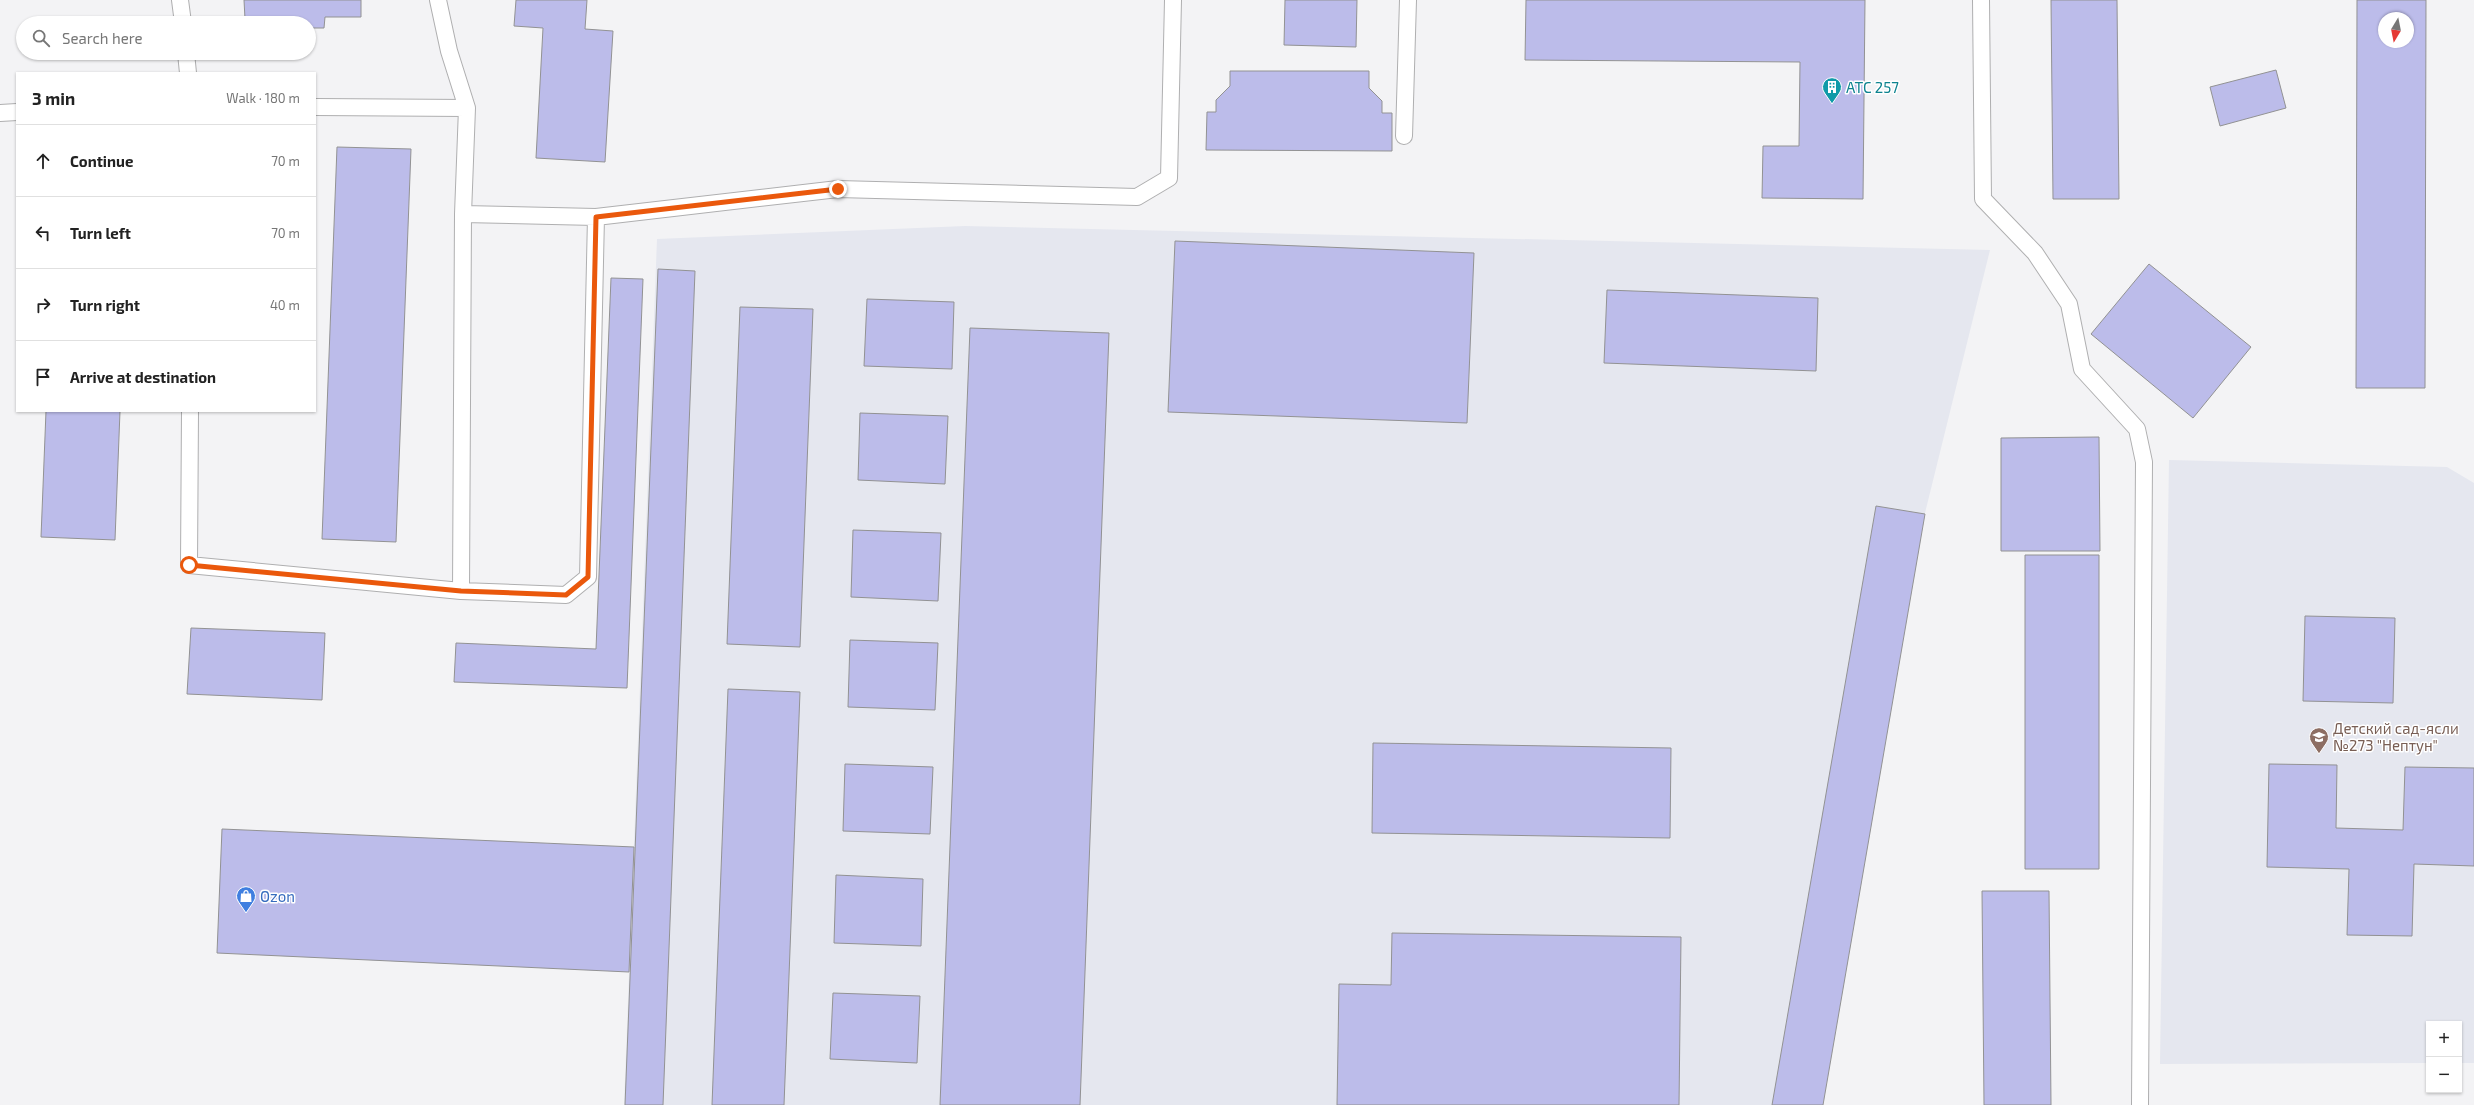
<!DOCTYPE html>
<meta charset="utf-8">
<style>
:root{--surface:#fff;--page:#f2f2f2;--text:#222;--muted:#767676;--line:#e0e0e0}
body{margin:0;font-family:"Exo 2",sans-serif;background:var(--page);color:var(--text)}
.controls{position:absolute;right:12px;bottom:12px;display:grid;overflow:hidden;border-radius:0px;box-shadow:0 1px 3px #0004}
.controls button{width:36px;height:36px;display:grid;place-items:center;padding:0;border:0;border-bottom:1px solid var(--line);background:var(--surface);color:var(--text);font:20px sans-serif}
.compass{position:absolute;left:2378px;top:12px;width:36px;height:36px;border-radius:50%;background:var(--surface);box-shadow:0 1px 3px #0004;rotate:190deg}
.stop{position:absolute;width:12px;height:12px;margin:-9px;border:3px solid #ea580c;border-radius:50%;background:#fff}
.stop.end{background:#ea580c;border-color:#fff;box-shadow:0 1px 4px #0008}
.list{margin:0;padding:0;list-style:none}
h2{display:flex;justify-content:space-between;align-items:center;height:52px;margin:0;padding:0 16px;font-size:17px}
h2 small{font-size:13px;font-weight:400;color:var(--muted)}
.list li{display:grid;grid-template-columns:26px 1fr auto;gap:12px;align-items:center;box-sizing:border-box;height:72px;padding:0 16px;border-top:1px solid var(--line)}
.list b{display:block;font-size:15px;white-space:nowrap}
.list em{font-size:13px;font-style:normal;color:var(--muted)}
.icon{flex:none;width:22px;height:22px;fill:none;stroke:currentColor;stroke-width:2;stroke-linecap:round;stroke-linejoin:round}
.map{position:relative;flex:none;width:2474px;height:1105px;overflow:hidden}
.search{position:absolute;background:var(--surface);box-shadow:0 1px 3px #0004;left:16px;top:16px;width:300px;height:44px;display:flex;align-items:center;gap:10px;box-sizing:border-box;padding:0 14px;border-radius:22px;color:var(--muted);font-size:15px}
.panel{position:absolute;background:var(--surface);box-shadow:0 1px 3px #0004;left:16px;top:72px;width:300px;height:340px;border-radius:0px}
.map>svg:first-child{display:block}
.built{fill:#e5e7ef}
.building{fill:#bcbcea;stroke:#929293;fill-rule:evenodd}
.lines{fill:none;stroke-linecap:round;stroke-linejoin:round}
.lane-casing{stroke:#afafb0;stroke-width:18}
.lane{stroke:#fff;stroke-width:16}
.route{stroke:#ea580c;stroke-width:5}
.labels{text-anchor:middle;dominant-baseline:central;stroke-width:3;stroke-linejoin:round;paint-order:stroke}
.culture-label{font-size:15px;fill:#0d838f;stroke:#fff;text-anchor:start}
.education-label{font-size:15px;fill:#785e54;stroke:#fff;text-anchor:start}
.shop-label{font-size:15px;fill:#366cbe;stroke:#fff;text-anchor:start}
</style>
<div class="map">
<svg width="2474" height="1105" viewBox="0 0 2474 1105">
<rect width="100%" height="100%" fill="#f3f3f5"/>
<path class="built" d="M965,226L1990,250L1925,513L1821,1105H624L657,239Z
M2169,460L2447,467L2474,483V1063H2459V1024H2429V1063L2160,1064Z"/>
<path class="building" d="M244,0H361V17H325L324,28H309V23H276V19H245Z
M516,0H587L585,29L613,31L605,162L536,158L543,28L514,26Z
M1285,0H1357L1356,47L1284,45Z
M1526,0H1865L1863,199L1762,198L1763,146H1799L1800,62L1525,60Z
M2051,0H2117L2119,199H2053Z
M2357,0H2426L2425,388H2356ZM2384,18H2408V42H2384Z
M2276,70L2286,108L2220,126L2210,87Z
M1230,71H1369V88L1382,101V113H1392V151L1206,150L1207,112H1216V100L1230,86Z
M337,147L411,149L396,542L322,539Z
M1175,241L1474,253L1467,423L1168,412Z
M2149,264L2251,347L2193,418L2091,334Z
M658,269L695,271L663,1105H625Z
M611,278L643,279L627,688L454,682L456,643L596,649Z
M1607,290L1818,298L1816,371L1604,363Z
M867,299L954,302L952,369L864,366Z
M740,307L813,309L800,647L727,644Z
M970,328L1109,333L1080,1105H940Z
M46,411H120L115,540L41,537Z
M860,413L948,416L945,484L858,480Z
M2099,437L2100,551H2001V438Z
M1876,506L1925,514L1823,1105H1772Z
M853,530L941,533L938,601L851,597Z
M2025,555H2099V869H2025Z
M2305,616L2395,618L2393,703L2303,701Z
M191,628L325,633L322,700L187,694Z
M850,640L938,643L935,710L848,707Z
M728,689L800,692L784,1105H712Z
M1373,743L1671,748L1670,838L1372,833Z
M845,764L933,767L930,834L843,831Z
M2269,764L2337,765L2336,828L2403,830L2405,767L2474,768V866L2414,864L2412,936L2347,935L2349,869L2267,867Z
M222,829L634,847L629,972L217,953Z
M836,875L923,879L921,946L834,943Z
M1982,891H2049L2051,1105H1984Z
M1392,933L1681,937L1679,1105H1337L1339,984L1391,985Z
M833,993L920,996L917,1063L830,1059Z"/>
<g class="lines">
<g class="lane-casing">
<path id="lane" d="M180,0L183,23
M1981,0L1983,199L2035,253L2069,304L2082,369L2137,429L2144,462L2140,1105
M186,53L188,73
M315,107L467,108
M0,113L17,112
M1404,136L1408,0
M463,214L596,217L838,189L1137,197L1169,178L1173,0
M190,411L189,565L461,591L463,214L467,108L449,51L438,0
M461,591L566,595L588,577L596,217"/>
</g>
<use href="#lane" class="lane"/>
</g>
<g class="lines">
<path class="route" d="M189,565L461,591L566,595L588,577L596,217L838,189"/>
</g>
<defs>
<g id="building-pin" transform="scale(1)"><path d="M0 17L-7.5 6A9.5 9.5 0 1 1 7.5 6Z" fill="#0f9aa8" stroke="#fff"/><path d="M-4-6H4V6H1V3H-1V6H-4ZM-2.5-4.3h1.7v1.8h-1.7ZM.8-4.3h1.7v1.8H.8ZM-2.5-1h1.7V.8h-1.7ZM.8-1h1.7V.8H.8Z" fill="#fff"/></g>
<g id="school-pin" transform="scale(1)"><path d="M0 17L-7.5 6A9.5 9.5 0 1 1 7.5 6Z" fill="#8d6e63" stroke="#fff"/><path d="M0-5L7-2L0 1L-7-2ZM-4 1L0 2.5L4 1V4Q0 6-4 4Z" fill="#fff"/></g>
<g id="shop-pin" transform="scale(1)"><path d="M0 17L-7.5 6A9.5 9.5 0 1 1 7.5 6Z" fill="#3f7fe0" stroke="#fff"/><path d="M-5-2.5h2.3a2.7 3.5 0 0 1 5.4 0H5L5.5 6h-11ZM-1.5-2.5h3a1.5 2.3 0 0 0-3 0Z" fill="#fff"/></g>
</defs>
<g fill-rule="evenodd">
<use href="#building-pin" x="1832" y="87"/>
<use href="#school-pin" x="2319" y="737"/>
<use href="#shop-pin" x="246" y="896"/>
</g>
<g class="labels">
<g class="culture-label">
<text x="1846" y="87">АТС 257</text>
</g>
<g class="education-label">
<text x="2333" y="728">Детский сад-ясли<tspan x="2333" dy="17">№273 "Нептун"</tspan></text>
</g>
<g class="shop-label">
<text x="260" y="896">Ozon</text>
</g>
</g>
</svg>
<div class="controls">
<button>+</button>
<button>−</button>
</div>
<svg class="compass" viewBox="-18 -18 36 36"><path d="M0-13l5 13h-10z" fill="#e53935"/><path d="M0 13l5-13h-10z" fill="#767676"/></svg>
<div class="stop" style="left:189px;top:565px"></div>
<div class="stop end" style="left:838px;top:189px"></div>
<div class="search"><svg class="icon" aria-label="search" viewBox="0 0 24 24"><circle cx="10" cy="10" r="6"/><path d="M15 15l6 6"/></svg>Search here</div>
<section class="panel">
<h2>3 min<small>Walk · 180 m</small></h2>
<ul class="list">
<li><svg class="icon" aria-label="ahead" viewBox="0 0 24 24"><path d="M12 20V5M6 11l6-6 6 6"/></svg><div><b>Continue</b></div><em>70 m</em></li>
<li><svg class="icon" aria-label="left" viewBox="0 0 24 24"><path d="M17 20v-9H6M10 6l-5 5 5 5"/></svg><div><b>Turn left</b></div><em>70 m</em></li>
<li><svg class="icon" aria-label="right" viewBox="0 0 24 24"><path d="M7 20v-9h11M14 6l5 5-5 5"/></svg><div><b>Turn right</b></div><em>40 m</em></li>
<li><svg class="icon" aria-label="arrive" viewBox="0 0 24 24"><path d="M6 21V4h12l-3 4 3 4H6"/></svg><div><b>Arrive at destination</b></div></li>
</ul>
</section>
</div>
